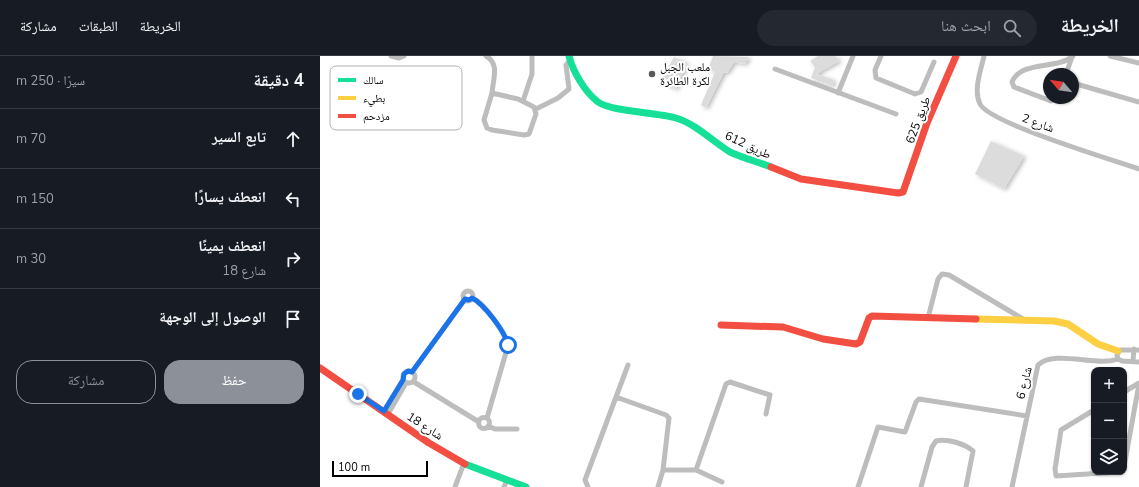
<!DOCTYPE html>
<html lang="ar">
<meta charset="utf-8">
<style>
:root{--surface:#171b24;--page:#242831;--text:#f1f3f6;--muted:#9ea1a6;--line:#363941;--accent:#8c9099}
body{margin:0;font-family:"Nunito Sans","Noto Naskh Arabic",sans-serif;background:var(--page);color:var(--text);direction:rtl}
.controls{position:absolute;right:12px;bottom:12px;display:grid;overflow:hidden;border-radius:8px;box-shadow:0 1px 3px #0004}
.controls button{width:36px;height:36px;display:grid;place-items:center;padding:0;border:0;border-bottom:1px solid var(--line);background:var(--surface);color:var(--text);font:20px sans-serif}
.compass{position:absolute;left:723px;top:12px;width:36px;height:36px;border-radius:50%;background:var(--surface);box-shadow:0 1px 3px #0004;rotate:299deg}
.scale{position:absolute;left:12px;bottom:10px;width:96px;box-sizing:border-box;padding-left:4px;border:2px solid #000;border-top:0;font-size:11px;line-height:14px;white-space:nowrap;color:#000;-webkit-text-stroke:3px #fff;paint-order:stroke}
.stop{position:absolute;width:12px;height:12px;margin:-9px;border:3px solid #1a73e8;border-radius:50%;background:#fff}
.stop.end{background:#1a73e8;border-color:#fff;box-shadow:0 1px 4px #0008}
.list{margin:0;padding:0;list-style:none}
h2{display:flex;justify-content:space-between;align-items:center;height:52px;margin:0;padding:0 16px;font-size:17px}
h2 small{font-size:13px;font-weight:400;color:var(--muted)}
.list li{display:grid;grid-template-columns:26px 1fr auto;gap:12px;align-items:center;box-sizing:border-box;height:60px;padding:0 16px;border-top:1px solid var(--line)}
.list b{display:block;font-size:15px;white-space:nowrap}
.list p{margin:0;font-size:13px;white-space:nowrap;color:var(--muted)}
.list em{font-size:13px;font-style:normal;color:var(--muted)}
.actions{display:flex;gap:8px;padding:12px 16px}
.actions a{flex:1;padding:9px 0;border:1px solid var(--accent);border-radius:16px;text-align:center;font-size:14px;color:var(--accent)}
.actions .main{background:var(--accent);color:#fff}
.icon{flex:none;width:22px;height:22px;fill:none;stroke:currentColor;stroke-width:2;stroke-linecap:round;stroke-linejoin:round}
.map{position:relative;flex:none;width:819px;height:431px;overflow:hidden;direction:ltr}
header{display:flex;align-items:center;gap:24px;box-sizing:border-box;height:56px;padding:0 20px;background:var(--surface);border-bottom:1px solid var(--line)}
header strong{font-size:19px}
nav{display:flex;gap:22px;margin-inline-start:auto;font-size:14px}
.search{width:280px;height:36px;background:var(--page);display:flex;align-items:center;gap:10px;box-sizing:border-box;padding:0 14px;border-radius:22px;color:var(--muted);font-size:15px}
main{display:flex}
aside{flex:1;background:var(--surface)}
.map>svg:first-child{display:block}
.building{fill:#dcdcdc;filter:url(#shadow)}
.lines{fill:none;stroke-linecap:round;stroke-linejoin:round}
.street{stroke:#bdbdbd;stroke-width:5}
.fast{stroke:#16e098;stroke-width:7}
.slow{stroke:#ffcf43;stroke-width:7}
.jam{stroke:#f24e42;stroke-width:7}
.route{stroke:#1a73e8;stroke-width:5}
.poi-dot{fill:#595959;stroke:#fff;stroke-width:1.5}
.labels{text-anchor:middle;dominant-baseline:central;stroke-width:4;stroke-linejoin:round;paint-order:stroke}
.poi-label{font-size:12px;fill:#000;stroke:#fff;text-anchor:start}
.street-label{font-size:12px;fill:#000;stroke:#fff}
.key{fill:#fff;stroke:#b2b2b2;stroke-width:1}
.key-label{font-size:11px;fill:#000}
</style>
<header>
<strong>الخريطة</strong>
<div class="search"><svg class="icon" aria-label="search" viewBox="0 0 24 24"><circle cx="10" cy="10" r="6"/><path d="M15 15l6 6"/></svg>ابحث هنا</div>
<nav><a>الخريطة</a><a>الطبقات</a><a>مشاركة</a></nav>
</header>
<main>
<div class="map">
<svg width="819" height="431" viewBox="0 0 819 431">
<defs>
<filter id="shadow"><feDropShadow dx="2.5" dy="1.5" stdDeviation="2" flood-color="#0004"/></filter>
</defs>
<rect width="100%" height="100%" fill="#fff"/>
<path class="building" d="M393,0L428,1V5H426L425,8L414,6L407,17L404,16L386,52L381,49L395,16L388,13Z
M498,0H515L519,5L496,18L514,24L512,30L491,22L495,11L490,5Z
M354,1L367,7L356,33L340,26Z
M671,85L704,100L684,133L655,118Z"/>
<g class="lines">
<path class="street" d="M71,0L79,2L84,0
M166,0C180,8 173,23 172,37
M561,0L555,14L556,22L595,38L601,36L614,6
M664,0C661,14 653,34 660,48C669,67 793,104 819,113
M790,0L819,7
M455,13L576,58
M746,18L752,1
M753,27L819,46
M172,37L198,43L214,51L216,58L209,78L204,79L172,74L167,72L164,64Z
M518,37L533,0
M738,42L731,45L694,31L692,26C701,4 737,14 753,0
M203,45L212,18V0
M216,53L238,42L249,33L246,9L250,4
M143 240a5 5 0 1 1 10 0a5 5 0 1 1-10 0Z
M153,242C164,248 189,279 187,293L167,362
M608,262L618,223L622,218L629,219L703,263
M819,294H800L797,299L798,303L802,305L819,306
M813,305L814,293
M83 321a6 6 0 1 1 12 0a6 6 0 1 1-12 0Z
M92,316L145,243
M94,326L159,366
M804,336L819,327
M296,341L346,359L349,362L343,414L338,431
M774,354L741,374L735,413L736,420L799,416
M64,355L83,324
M68,358L86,327
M158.5 367a5.5 5.5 0 1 1 11 0a5.5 5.5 0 1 1-11 0Z
M168,370L175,373H197
M804,411L819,328
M343,414H376L402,426
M376,414L406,328L410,326L450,339L446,358
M135,431L144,407
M184,431L187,424
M268,431L265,424L308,309
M538,431L558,371L585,376L596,346L599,343L707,360
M601,431L612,391L616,385C627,382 645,388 653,395L646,431
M692,431L718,309C734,293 777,311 798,303"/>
<path class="fast" d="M249,0C253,16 265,36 278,46C292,56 336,56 356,62C376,68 392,85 410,96C423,102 438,106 451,111
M145,408L206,431"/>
<path class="slow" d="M656,263L734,265L748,268L778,288L798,295"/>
<path class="jam" d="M451,111L481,123L578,137L583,136L607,67L636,0
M401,269L463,271L503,283L536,288L540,286L549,262L552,260L656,263
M0,312L109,387L145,408"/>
</g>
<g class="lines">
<path class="route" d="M38,338L64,355L83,324L84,318L88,315L92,316L145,243L149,244L152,242C164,248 186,277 188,289"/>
</g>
<circle class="poi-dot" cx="332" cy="18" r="4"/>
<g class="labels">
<g class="poi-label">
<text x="340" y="11">ملعب الجبل<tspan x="340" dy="14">لكرة الطائرة</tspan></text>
</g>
<g class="street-label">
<text transform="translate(598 64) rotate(-69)">طريق 625</text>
<text transform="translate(718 67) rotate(20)">شارع 2</text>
<text transform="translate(428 89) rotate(25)">طريق 612</text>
<text transform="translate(704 327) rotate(-76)">شارع 6</text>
<text transform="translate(105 370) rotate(33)">شارع 18</text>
</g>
</g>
<rect x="10" y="10" width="132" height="64" rx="6" class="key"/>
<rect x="18" y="22" width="18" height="4" fill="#16e098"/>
<rect x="18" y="40" width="18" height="4" fill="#ffcf43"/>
<rect x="18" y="58" width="18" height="4" fill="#f24e42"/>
<g class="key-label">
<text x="43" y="28">سالك</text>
<text x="43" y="46">بطيء</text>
<text x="43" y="64">مزدحم</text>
</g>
</svg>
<div class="controls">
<button>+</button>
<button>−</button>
<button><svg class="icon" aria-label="layers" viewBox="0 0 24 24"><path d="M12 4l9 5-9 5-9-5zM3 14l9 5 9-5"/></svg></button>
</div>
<svg class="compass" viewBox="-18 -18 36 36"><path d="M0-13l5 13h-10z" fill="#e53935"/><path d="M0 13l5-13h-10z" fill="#9ea1a6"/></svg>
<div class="scale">100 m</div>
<div class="stop" style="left:188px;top:289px"></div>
<div class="stop end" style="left:38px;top:338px"></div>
</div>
<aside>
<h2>4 دقيقة<small>سيرًا · 250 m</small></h2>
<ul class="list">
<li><svg class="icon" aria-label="ahead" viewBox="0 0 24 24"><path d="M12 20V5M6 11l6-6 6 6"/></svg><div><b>تابع السير</b></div><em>70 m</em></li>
<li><svg class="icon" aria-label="left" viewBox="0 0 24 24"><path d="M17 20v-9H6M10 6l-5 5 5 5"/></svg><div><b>انعطف يسارًا</b></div><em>150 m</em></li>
<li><svg class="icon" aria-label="right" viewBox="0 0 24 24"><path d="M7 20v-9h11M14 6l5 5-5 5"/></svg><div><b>انعطف يمينًا</b><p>شارع 18</p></div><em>30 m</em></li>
<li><svg class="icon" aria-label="arrive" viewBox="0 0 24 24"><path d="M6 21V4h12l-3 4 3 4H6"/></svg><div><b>الوصول إلى الوجهة</b></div></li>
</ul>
<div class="actions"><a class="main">حفظ</a><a>مشاركة</a></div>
</aside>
</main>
